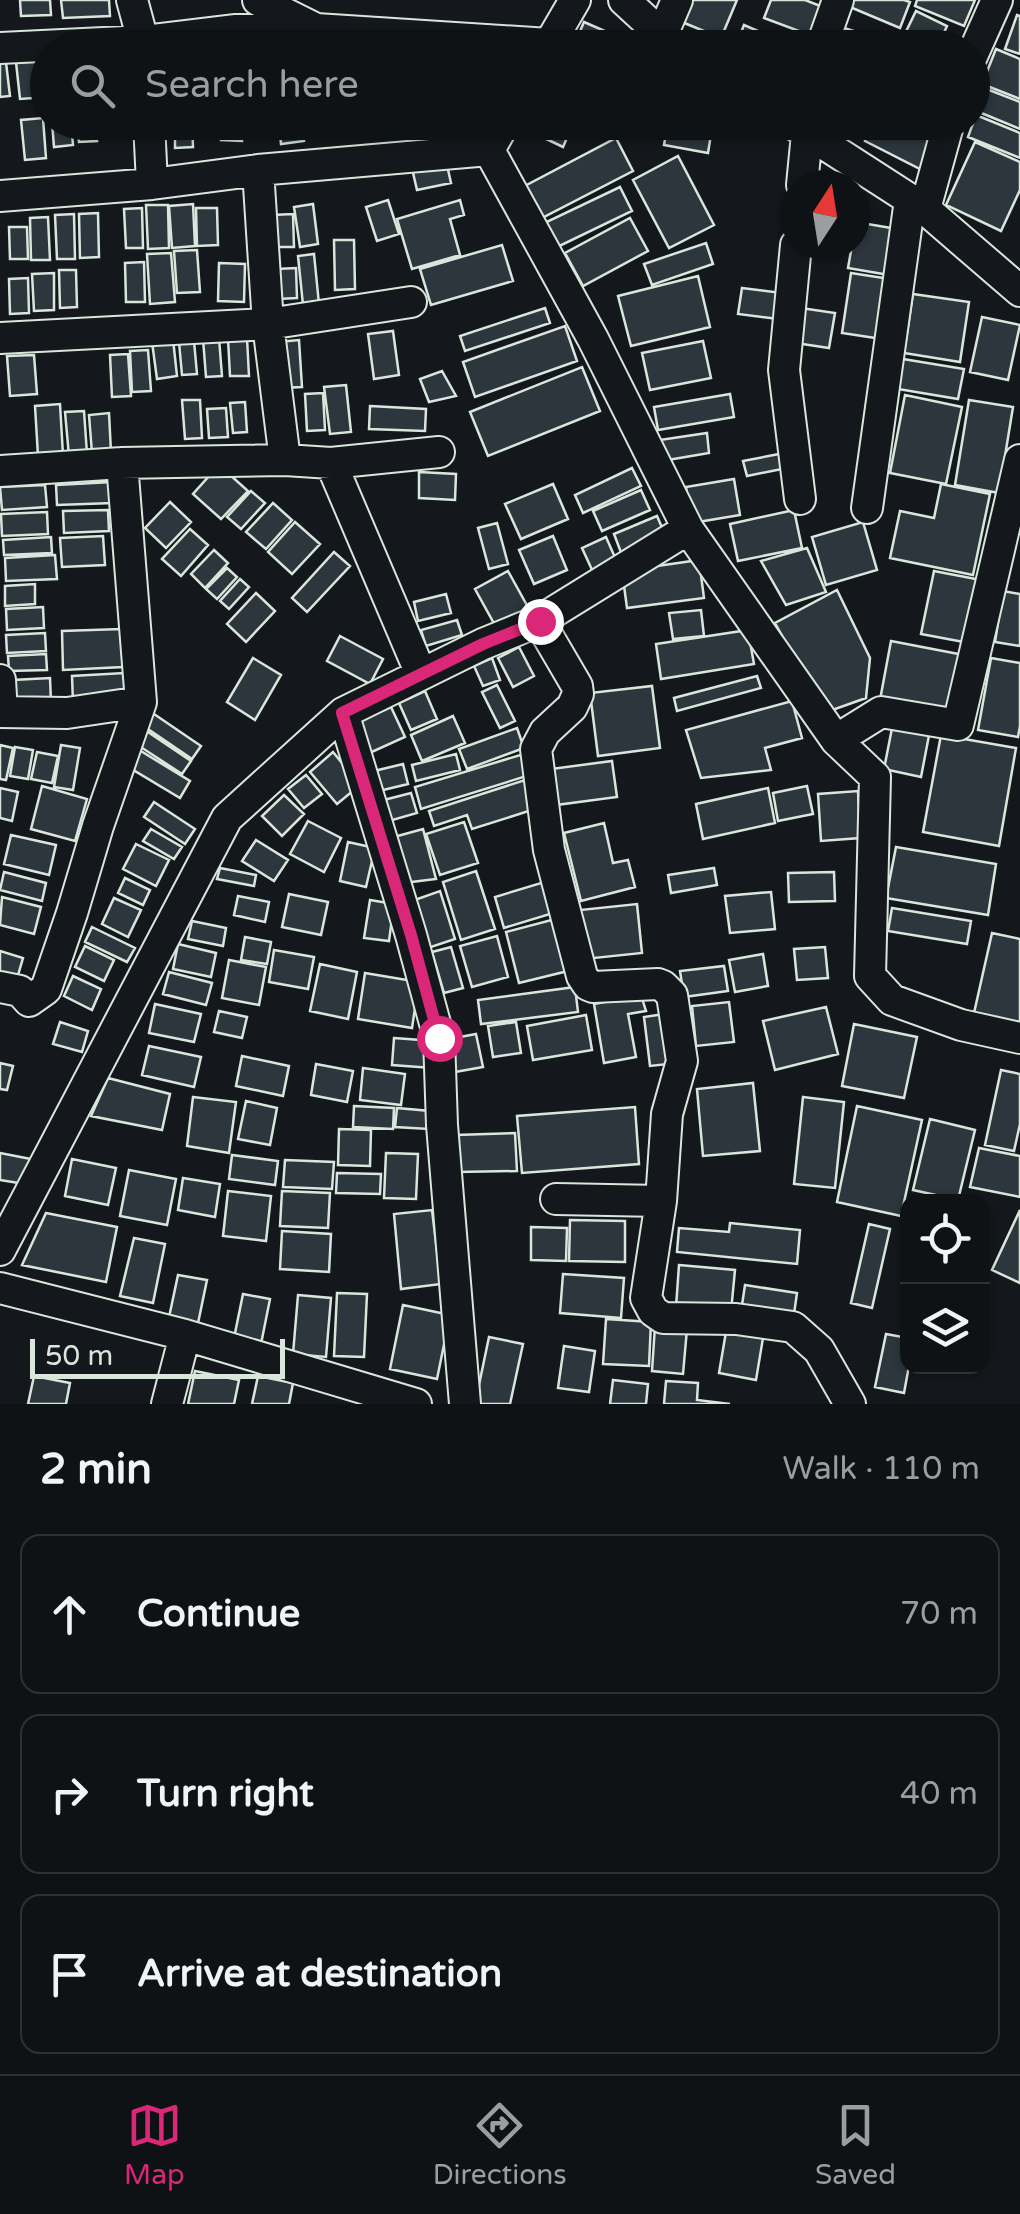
<!DOCTYPE html>
<meta charset="utf-8">
<style>
:root{--surface:#0f1215;--page:#1d2022;--text:#f1f3f6;--muted:#9b9ea0;--line:#2f3234;--accent:#db2777}
body{margin:0;font-family:"Varela Round",sans-serif;background:var(--page);color:var(--text)}
.controls{position:absolute;right:30px;bottom:30px;display:grid;overflow:hidden;border-radius:20px;box-shadow:0 2px 8px #0004}
.controls button{width:90px;height:90px;display:grid;place-items:center;padding:0;border:0;border-bottom:2px solid var(--line);background:var(--surface);color:var(--text);font:50px sans-serif}
.compass{position:absolute;left:780px;top:170px;width:90px;height:90px;border-radius:50%;background:var(--surface);box-shadow:0 2px 8px #0004;rotate:12deg}
.scale{position:absolute;left:30px;bottom:25px;width:255px;box-sizing:border-box;padding-left:10px;border:5px solid #d8e6dc;border-top:0;font-size:28px;line-height:35px;white-space:nowrap;color:#d8e6dc;-webkit-text-stroke:8px #14181c;paint-order:stroke}
.stop{position:absolute;width:30px;height:30px;margin:-22px;border:8px solid #db2777;border-radius:50%;background:#fff}
.stop.end{background:#db2777;border-color:#fff;box-shadow:0 2px 10px #0008}
.list{margin:0;padding:0;list-style:none}
h2{display:flex;justify-content:space-between;align-items:center;height:130px;margin:0;padding:0 40px;font-size:42px}
h2 small{font-size:32px;font-weight:400;color:var(--muted)}
.list li{display:grid;grid-template-columns:65px 1fr auto;gap:30px;align-items:center;box-sizing:border-box;height:160px;margin:0 20px 20px;padding:0 20px;border:2px solid var(--line);border-radius:20px}
.list b{display:block;font-size:38px;white-space:nowrap}
.list em{font-size:32px;font-style:normal;color:var(--muted)}
.icon{flex:none;width:55px;height:55px;fill:none;stroke:currentColor;stroke-width:2;stroke-linecap:round;stroke-linejoin:round}
.map{position:relative;flex:none;width:1020px;height:1404px;overflow:hidden}
.search{position:absolute;background:var(--surface);box-shadow:0 2px 8px #0004;left:30px;right:30px;top:30px;height:110px;display:flex;align-items:center;gap:25px;box-sizing:border-box;padding:0 35px;border-radius:55px;color:var(--muted);font-size:38px}
.sheet{height:670px;background:var(--surface)}
nav{display:flex;justify-content:space-around;align-items:center;box-sizing:border-box;height:140px;border-top:2px solid var(--line);background:var(--surface);font-size:28px;color:var(--muted)}
nav a{display:grid;justify-items:center;gap:5px}
nav .on{color:var(--accent)}
.map>svg:first-child{display:block}
.building{fill:#2c363c;stroke:#d8e6dc;stroke-width:2.5}
.lines{fill:none;stroke-linecap:round;stroke-linejoin:round}
.minor-casing{stroke:#d8e6dc;stroke-width:34}
.minor{stroke:#14181c;stroke-width:30}
.route{stroke:#db2777;stroke-width:12}
</style>
<div class="map">
<svg width="1020" height="1404" viewBox="0 0 1020 1404">
<rect width="100%" height="100%" fill="#14181c"/>
<path class="building" d="M20,0H50L51,15L21,16Z
M61,0H109L110,16L63,18Z
M686,0H737L721,38L677,20Z
M771,0H805L823,7L812,36L764,18Z
M853,0H904L910,2L900,28L850,7Z
M917,0H975L964,26L915,6Z
M916,11L947,26L937,48H898Z
M1017,15L1020,16V54L1005,49Z
M584,22L623,39L619,48H573Z
M744,25L798,48H735Z
M841,27L885,41L883,48H849L835,43Z
M996,49L1020,59V99L982,84Z
M42,50L47,97L20,99L15,53Z
M0,54H5L10,96L0,97Z
M984,88L1020,102V129L974,110Z
M976,115L1020,133V158L968,137Z
M43,118L46,158L25,160L21,120Z
M52,122H71L73,145L54,147Z
M77,122H95L97,141L79,142Z
M98,122H121L122,137L99,138Z
M175,122H192L193,147L175,148Z
M197,122H217L218,136L198,137Z
M221,122H243L242,141L221,140Z
M279,122H302L304,141L281,144Z
M570,122L573,124L563,147L513,123Z
M668,122H713L708,153L664,145Z
M874,122H929L943,130L922,170L865,141Z
M616,138L633,171L538,220L521,188Z
M975,142L1020,162V190L1001,231L946,205Z
M445,156L451,183L417,190L411,164Z
M678,156L714,225L669,248L633,180Z
M620,187L632,211L549,251L538,226Z
M388,200L399,234L377,241L366,207Z
M460,200L464,215L450,219L460,255L412,269L397,219Z
M193,204L195,246L172,248L169,206Z
M313,204L318,244L300,247L294,207Z
M146,205H168L169,248L148,249Z
M142,208L143,248H126L124,209Z
M196,208H217L218,245L197,246Z
M98,213L99,257L80,258L79,214Z
M74,214L75,259H57L55,215Z
M293,214L294,247H273L272,215Z
M48,217L50,260H31L30,218Z
M630,218L648,251L583,286L565,253Z
M856,222L897,229L889,275L848,268L852,245H855Z
M9,227H27L28,259H10Z
M334,240H354L355,289L335,290Z
M706,243L713,264L652,285L644,264Z
M502,245L513,281L431,305L420,269Z
M197,250L200,292L177,293L174,251Z
M171,253L175,302L150,304L147,254Z
M314,254L319,304L303,305L298,256Z
M144,262L145,302H126L125,263Z
M219,263L245,264L244,302L218,301Z
M296,268L297,298L277,299L276,269Z
M59,270H76L77,307L60,308Z
M54,273V310L34,311L32,274Z
M851,273L890,279L882,339L842,333Z
M698,276L710,327L631,346L618,296Z
M28,278L29,313L10,314L9,279Z
M742,288L782,293L779,319L738,314Z
M913,294L969,302L960,362L904,353Z
M794,307L835,313L829,348L789,342Z
M545,308L550,323L465,351L460,336Z
M982,317L1020,325L1008,380L970,372Z
M565,326L577,361L475,397L463,362Z
M393,331L399,375L374,379L368,334Z
M219,338L222,376L206,377L203,339Z
M247,338L249,376H230L228,339Z
M173,339L177,376L157,379L152,342Z
M299,340L302,387L282,388L278,342Z
M194,341L197,374L182,375L179,342Z
M703,341L711,378L650,390L642,353Z
M148,350L151,391L132,392L130,351Z
M128,354L131,396L112,397L110,355Z
M34,355L37,394L10,396L7,356Z
M903,359L964,369L958,399L898,389Z
M582,367L600,411L488,456L470,412Z
M442,371L456,396L429,402L420,379Z
M346,385L351,432L330,434L324,387Z
M323,393L325,430L307,431L305,394Z
M730,394L734,417L658,430L654,407Z
M905,395L962,407L946,484L890,473Z
M182,400H200L202,438L185,439Z
M969,400L1013,407L999,493L955,485Z
M245,402L247,432L233,433L230,403Z
M60,404L63,455L38,456L35,406Z
M370,406L426,409L425,431L369,429Z
M226,408L228,437L209,438L207,409Z
M84,411L87,454L69,456L65,412Z
M109,413L111,452L92,453L89,415Z
M707,433L709,453L656,462L653,441Z
M779,454L782,469L747,476L743,461Z
M219,465L248,491L221,519L193,494Z
M632,468L641,486L583,513L575,495Z
M419,472L456,474L455,500L419,498Z
M734,479L740,515L692,523L686,487Z
M112,482L113,503L57,505L56,485Z
M553,484L568,519L521,539L505,504Z
M941,484L990,494L973,575L890,558L900,511L934,518Z
M45,485L47,507L2,510L0,487Z
M641,490L650,510L602,531L593,511Z
M251,491L265,503L241,529L227,517Z
M170,502L191,522L166,548L145,528Z
M273,503L292,520L266,549L246,532Z
M108,510L109,531L64,533L63,511Z
M794,510L802,548L738,561L730,524Z
M47,512L48,534L2,536L1,514Z
M657,516L666,537L622,555L614,534Z
M295,522L320,544L292,574L268,552Z
M863,522L877,570L826,585L812,537Z
M497,523L508,564L489,569L478,528Z
M190,529L208,545L181,576L162,559Z
M103,536L105,565L62,567L60,538Z
M553,536L567,570L534,584L519,550Z
M51,537L52,553L4,555L3,540Z
M606,537L617,562L593,572L582,548Z
M807,548L826,592L786,605L761,561Z
M214,550L228,563L205,588L191,574Z
M334,552L350,566L307,612L292,598Z
M55,555L57,579L6,581L5,558Z
M699,560L704,598L627,608L622,571Z
M227,568L237,577L217,599L206,589Z
M508,571L529,609L496,627L475,589Z
M934,571L981,580L969,643L921,634Z
M240,579L249,587L229,609L220,601Z
M35,584V604L5,606V586Z
M837,590L870,658L866,698L824,713L775,623Z
M1003,591L1020,594V646L995,642Z
M256,593L275,611L246,642L227,624Z
M446,594L451,613L418,621L414,602Z
M43,607L44,628L7,630L6,609Z
M701,610L704,636L673,639L669,613Z
M457,620L462,635L426,646L421,630Z
M121,629L123,667L63,670L62,631Z
M748,630L754,664L661,679L656,644Z
M45,633L46,651L7,653L6,635Z
M340,636L383,659L370,684L327,661Z
M891,641L969,656L957,715L880,700Z
M519,647L534,676L513,687L498,658Z
M46,654L47,670L9,671L8,656Z
M253,658L281,675L255,720L227,702Z
M492,658L500,680L483,686L474,666Z
M991,658L1020,663V726L1018,737L978,730Z
M124,673L125,701L73,703L72,676Z
M757,676L761,688L677,711L674,698Z
M50,678L51,702L14,704L13,680Z
M497,685L515,721L500,728L482,692Z
M652,686L660,748L598,756L590,693Z
M425,691L437,719L411,730L399,703Z
M792,701L802,738L765,748L771,770L701,778L686,730Z
M391,707L405,737L365,755L351,724Z
M154,714L201,746L192,759L145,727Z
M453,716L465,743L422,761L411,735Z
M894,718L931,725L921,777L884,769Z
M142,728L191,761L182,774L133,742Z
M517,728L524,748L467,769L459,749Z
M941,735L1016,748L999,846L923,832Z
M0,745L13,748L6,780L0,779Z
M61,745L80,748L73,790L54,787Z
M131,745L190,781L180,798L120,762Z
M15,747L33,750L28,779L10,776Z
M37,752L58,756L52,783L31,779Z
M333,752L360,785L337,804L310,772Z
M527,753L533,774L421,809L415,787Z
M456,754L460,770L416,781L412,765Z
M612,761L617,797L556,805L551,769Z
M403,764L408,784L375,792L370,772Z
M306,775L322,794L304,808L288,789Z
M525,780L535,809L472,829L467,815L434,826L429,811Z
M42,786L87,799L75,841L31,829Z
M807,786L813,814L778,821L773,793Z
M0,788L18,792L12,821L0,818Z
M768,788L775,823L703,839L696,804Z
M858,791L860,838L821,841L818,794Z
M411,793L417,813L382,823L376,802Z
M284,795L304,814L282,836L262,816Z
M154,802L195,829L185,844L144,817Z
M308,821L341,838L324,872L290,854Z
M464,822L478,863L440,875L426,834Z
M604,823L613,863L628,860L635,887L581,901L564,833Z
M151,829L182,847L174,859L143,841Z
M423,829L436,879L403,883L394,837Z
M11,835L56,845L49,875L4,864Z
M256,840L288,860L274,881L242,861Z
M348,842L375,848L366,887L340,881Z
M136,844L169,860L156,886L123,869Z
M896,847L996,864L988,915L886,898Z
M220,868L256,875L254,886L217,879Z
M714,868L717,885L671,893L668,875Z
M476,871L495,929L461,940L443,882Z
M4,872L46,883L42,901L0,890Z
M834,872L835,901L789,902L788,873Z
M125,878L150,890L143,905L118,893Z
M551,880L560,911L504,928L495,897Z
M440,891L455,939L422,950L406,903Z
M771,892L775,929L730,933L725,896Z
M289,894L328,902L321,935L282,927Z
M238,896L269,902L265,922L234,915Z
M2,897L41,907L34,934L0,925Z
M114,898L141,910L128,937L102,924Z
M370,900L394,904L389,941L364,938Z
M637,904L642,953L585,959L580,910Z
M892,908L971,921L967,944L888,931Z
M559,918L572,970L519,983L506,932Z
M192,921L226,928L223,946L188,939Z
M92,927L135,948L127,962L85,942Z
M992,933L1020,939V1023L974,1013Z
M497,936L508,977L472,987L460,946Z
M245,937L271,942L267,964L241,960Z
M178,944L216,953L211,977L173,969Z
M85,946L114,960L104,981L75,967Z
M451,947L463,988L444,993L432,952Z
M825,947L828,978L797,980L794,949Z
M274,950L314,957L308,989L269,982Z
M0,951L23,958L16,982L0,977Z
M763,954L768,986L735,992L729,960Z
M229,960L266,967L259,1005L222,998Z
M320,964L357,972L348,1019L310,1011Z
M724,966L728,991L684,997L680,971Z
M169,972L212,983L206,1005L163,994Z
M365,973L419,982L412,1028L358,1019Z
M73,976L101,989L92,1010L64,996Z
M575,987L578,1012L481,1024L478,1000Z
M641,995L646,1011L628,1014L636,1057L604,1063L594,1004Z
M729,1002L734,1042L696,1046L692,1006Z
M155,1004L201,1014L194,1042L149,1033Z
M826,1007L838,1054L775,1070L763,1021Z
M219,1011L247,1017L242,1038L214,1032Z
M671,1013L678,1063L650,1066L644,1017Z
M586,1015L592,1050L533,1060L527,1026Z
M60,1022L88,1031L82,1052L53,1044Z
M516,1022L521,1053L493,1057L488,1026Z
M854,1024L917,1037L904,1098L842,1086Z
M476,1034L483,1067L455,1072L449,1039Z
M394,1038L434,1041L432,1068L392,1065Z
M149,1046L201,1057L194,1087L142,1075Z
M242,1056L289,1066L283,1096L236,1086Z
M0,1063L13,1066L7,1090L0,1089Z
M316,1064L353,1071L347,1102L311,1095Z
M363,1068L405,1074L401,1105L360,1100Z
M1001,1070L1020,1074V1124L1014,1151L985,1145Z
M108,1078L170,1094L162,1130L91,1116Z
M753,1083L760,1151L703,1156L697,1089Z
M193,1097L236,1102L229,1153L187,1146Z
M803,1097L844,1102L835,1188L794,1184Z
M246,1101L277,1108L270,1145L238,1139Z
M354,1106L394,1108L393,1129L353,1127Z
M857,1106L922,1120L901,1216L837,1202Z
M635,1107L639,1164L522,1173L517,1116Z
M397,1108L430,1111L429,1129L395,1127Z
M930,1119L975,1130L958,1200L913,1190Z
M339,1129L371,1130L370,1166L338,1165Z
M515,1133L517,1171L458,1172L456,1135Z
M979,1148L1020,1156V1197L970,1187Z
M0,1153L36,1160L31,1185L0,1180Z
M386,1153L418,1154L416,1199L384,1198Z
M232,1155L278,1161L275,1185L229,1179Z
M72,1159L116,1168L108,1205L65,1196Z
M285,1160L334,1162L332,1189L283,1187Z
M129,1170L176,1179L167,1225L120,1216Z
M337,1173L381,1174L380,1194L336,1193Z
M183,1178L220,1184L215,1217L178,1210Z
M228,1191L271,1196L266,1241L223,1236Z
M282,1191L330,1193L328,1228L280,1226Z
M432,1210L441,1284L401,1289L394,1214Z
M1020,1210V1283L992,1270Z
M46,1213L117,1227L106,1282L22,1265Z
M570,1220L625,1221V1262L569,1261Z
M730,1223L800,1230L797,1264L677,1252L679,1228L729,1232Z
M869,1224L890,1229L872,1308L851,1303Z
M531,1227L567,1228L566,1261L531,1260Z
M282,1231L331,1234L329,1272L280,1269Z
M134,1238L165,1244L153,1303L120,1296Z
M679,1265L735,1270L731,1312L676,1307Z
M563,1274L624,1278L621,1318L560,1313Z
M178,1275L207,1280L197,1328L168,1322Z
M745,1285L797,1293L794,1314L742,1305Z
M337,1293L367,1294L364,1357L334,1356Z
M243,1294L270,1299L261,1344L234,1338Z
M298,1295L331,1298L326,1357L293,1354Z
M403,1305L450,1315L437,1379L390,1369Z
M606,1319L651,1322L649,1366L603,1364Z
M655,1326L687,1329L683,1374L652,1371Z
M727,1326L764,1332L756,1380L719,1373Z
M886,1334L908,1338L909,1366L904,1393L875,1387Z
M489,1337L523,1344L510,1404H475Z
M564,1346L595,1351L589,1392L558,1388Z
M195,1371L239,1380L234,1404H188Z
M34,1376L70,1383L66,1404H28Z
M258,1376L293,1383L289,1404H252Z
M613,1380L648,1384L646,1404H610Z
M666,1381L698,1383L697,1400L730,1404H664Z"/>
<g class="lines">
<g class="minor-casing">
<path id="minor" d="M132,0L145,48
M258,0L316,29L549,44
M624,0L662,35L680,48
M662,35L677,0
M0,48L145,41L236,30L316,29
M547,48L575,0
M821,48L838,0
M972,56L997,0
M149,122L152,184
M505,122L489,150L593,339L688,529L836,740L875,777L870,976L892,1000L961,1025L1020,1038
M790,122L925,209L1020,291
M258,170L268,324L285,460
M802,185L807,134
M0,196L152,184L258,170L489,150
M925,209L949,122
M796,245L784,370L800,499
M0,338L268,324L411,302
M331,463L421,674
M0,471L122,463L285,460L331,463L439,452
M867,508L910,200
M539,621L577,686L578,694L572,707L545,732L536,749L549,850L582,976L588,985L593,987L658,984L663,986L672,995L682,1061L667,1114L661,1201L646,1298L653,1311L663,1318L736,1319L793,1327L819,1350L850,1404
M0,680L2,712
M0,712L67,713L141,702
M343,713L411,935L439,1038L442,1125L465,1404
M836,740L881,712L958,725L1020,460
M0,987L20,991L29,1001L46,989L72,913L98,826L141,702L122,463
M556,1199L661,1201
M0,1250L227,818L343,713L483,644L539,621L688,529
M0,1288L185,1335L416,1404
M167,1404L185,1335"/>
</g>
<use href="#minor" class="minor"/>
</g>
<g class="lines">
<path class="route" d="M439,1038L411,935L342,713L483,644L540,621"/>
</g>
</svg>
<div class="controls">
<button><svg class="icon" aria-label="locate" viewBox="0 0 24 24"><circle cx="12" cy="12" r="6"/><path d="M12 2v4M12 18v4M2 12h4M18 12h4"/></svg></button>
<button><svg class="icon" aria-label="layers" viewBox="0 0 24 24"><path d="M12 4l9 5-9 5-9-5zM3 14l9 5 9-5"/></svg></button>
</div>
<svg class="compass" viewBox="-18 -18 36 36"><path d="M0-13l5 13h-10z" fill="#e53935"/><path d="M0 13l5-13h-10z" fill="#9b9ea0"/></svg>
<div class="scale">50 m</div>
<div class="stop" style="left:439px;top:1038px"></div>
<div class="stop end" style="left:540px;top:621px"></div>
<div class="search"><svg class="icon" aria-label="search" viewBox="0 0 24 24"><circle cx="10" cy="10" r="6"/><path d="M15 15l6 6"/></svg>Search here</div>
</div>
<section class="sheet">
<h2>2 min<small>Walk · 110 m</small></h2>
<ul class="list">
<li><svg class="icon" aria-label="ahead" viewBox="0 0 24 24"><path d="M12 20V5M6 11l6-6 6 6"/></svg><div><b>Continue</b></div><em>70 m</em></li>
<li><svg class="icon" aria-label="right" viewBox="0 0 24 24"><path d="M7 20v-9h11M14 6l5 5-5 5"/></svg><div><b>Turn right</b></div><em>40 m</em></li>
<li><svg class="icon" aria-label="arrive" viewBox="0 0 24 24"><path d="M6 21V4h12l-3 4 3 4H6"/></svg><div><b>Arrive at destination</b></div></li>
</ul>
</section>
<nav>
<a class="on"><svg class="icon" aria-label="map" viewBox="0 0 24 24"><path d="M3 6l6-2 6 2 6-2v14l-6 2-6-2-6 2zM9 4v14M15 6v14"/></svg>Map</a>
<a><svg class="icon" aria-label="directions" viewBox="0 0 24 24"><path d="M12 3l9 9-9 9-9-9zM9 14v-3h6M13 9l2 2-2 2"/></svg>Directions</a>
<a><svg class="icon" aria-label="saved" viewBox="0 0 24 24"><path d="M7 4h10v16l-5-4-5 4z"/></svg>Saved</a>
</nav>
